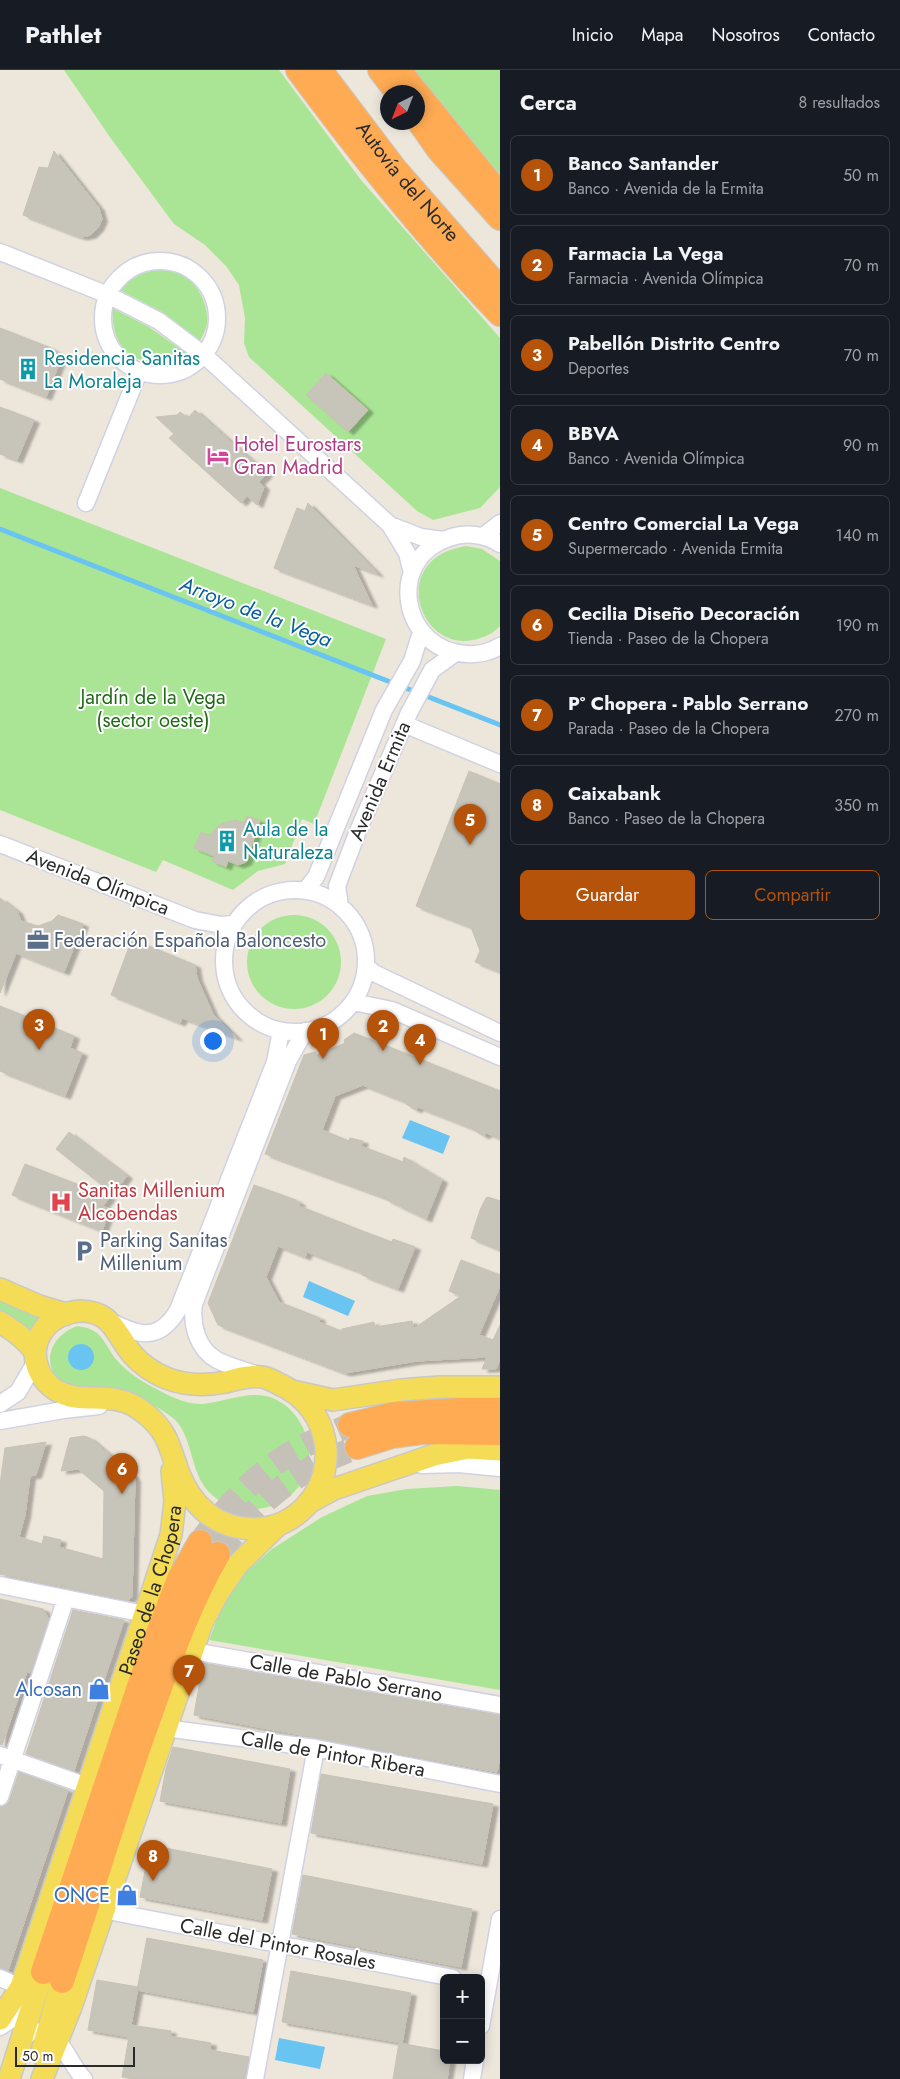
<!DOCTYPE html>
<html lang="es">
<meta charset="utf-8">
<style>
:root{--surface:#171b24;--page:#20242c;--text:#f1f3f6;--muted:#9ea1a6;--line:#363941;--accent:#b45309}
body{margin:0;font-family:Jost,sans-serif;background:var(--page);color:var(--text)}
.controls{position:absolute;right:15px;bottom:15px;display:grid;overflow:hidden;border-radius:8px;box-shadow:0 2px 12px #0003}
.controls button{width:45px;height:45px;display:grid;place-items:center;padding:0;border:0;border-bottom:1px solid var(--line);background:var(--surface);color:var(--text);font:25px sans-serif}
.compass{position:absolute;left:380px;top:15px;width:45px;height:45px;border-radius:50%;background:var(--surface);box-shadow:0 2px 12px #0003;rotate:222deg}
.scale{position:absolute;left:15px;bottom:12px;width:120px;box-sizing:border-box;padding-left:5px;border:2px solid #2a2a2a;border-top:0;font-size:14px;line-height:18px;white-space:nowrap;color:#2a2a2a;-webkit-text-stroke:4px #fff;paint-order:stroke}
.you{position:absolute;left:212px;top:970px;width:18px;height:18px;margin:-12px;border:4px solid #fff;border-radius:50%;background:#1a73e8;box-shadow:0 0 0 8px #1a73e833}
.badge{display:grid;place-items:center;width:32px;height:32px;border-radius:50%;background:var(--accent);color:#fff;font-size:16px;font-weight:700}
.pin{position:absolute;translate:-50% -41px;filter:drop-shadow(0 1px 2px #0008)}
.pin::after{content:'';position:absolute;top:26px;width:18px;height:15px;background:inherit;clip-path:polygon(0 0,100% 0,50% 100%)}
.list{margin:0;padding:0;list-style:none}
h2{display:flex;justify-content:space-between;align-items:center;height:65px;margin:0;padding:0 20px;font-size:21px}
h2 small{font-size:16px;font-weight:400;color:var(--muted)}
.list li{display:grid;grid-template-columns:32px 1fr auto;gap:15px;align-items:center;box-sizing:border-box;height:80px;margin:0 10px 10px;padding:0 10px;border:1px solid var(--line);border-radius:8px}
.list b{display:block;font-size:19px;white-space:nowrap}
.list p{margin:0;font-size:16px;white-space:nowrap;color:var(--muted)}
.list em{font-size:16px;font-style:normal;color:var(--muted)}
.actions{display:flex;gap:10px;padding:15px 20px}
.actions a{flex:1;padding:11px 0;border:1px solid var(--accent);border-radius:8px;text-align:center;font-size:18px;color:var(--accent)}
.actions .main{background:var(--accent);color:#fff}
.map{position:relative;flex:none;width:500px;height:2009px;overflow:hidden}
header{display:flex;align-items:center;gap:30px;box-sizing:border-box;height:70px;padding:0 25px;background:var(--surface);border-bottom:1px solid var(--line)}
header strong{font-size:24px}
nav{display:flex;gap:28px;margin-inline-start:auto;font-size:18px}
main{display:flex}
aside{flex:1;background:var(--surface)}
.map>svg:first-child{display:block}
.green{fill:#aae595}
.water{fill:#6ac4f2}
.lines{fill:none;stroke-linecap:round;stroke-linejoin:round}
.stream{stroke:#6ac4f2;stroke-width:5}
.building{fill:#c7c4ba;stroke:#c8c2b4;filter:url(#shadow)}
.highway-tunnel{stroke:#c5c0b8;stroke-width:24;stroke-dasharray:24 12;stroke-linecap:butt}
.minor-casing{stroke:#d0d2e3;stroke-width:19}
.major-casing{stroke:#c8c8c8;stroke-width:24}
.highway-casing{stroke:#c8c8c8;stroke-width:26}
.minor{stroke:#fff;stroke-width:16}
.major{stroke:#f5dc57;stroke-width:21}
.highway{stroke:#ffab53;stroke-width:24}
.labels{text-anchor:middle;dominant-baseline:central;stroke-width:4;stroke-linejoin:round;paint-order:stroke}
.street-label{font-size:20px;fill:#2a2a2a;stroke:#fff}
.culture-label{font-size:20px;fill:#0d838f;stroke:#fff;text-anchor:start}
.hotel-label{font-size:20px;fill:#b23c85;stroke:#fff;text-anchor:start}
.park-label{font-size:20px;fill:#226917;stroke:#fff}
.service-label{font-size:20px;fill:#4e5e75;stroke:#fff;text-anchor:start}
.health-label{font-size:20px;fill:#be3a42;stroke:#fff;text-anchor:start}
.shop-label{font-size:20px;fill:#366cbe;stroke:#fff;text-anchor:end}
.water-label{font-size:21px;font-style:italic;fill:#095f9e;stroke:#fff}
</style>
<header>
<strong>Pathlet</strong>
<nav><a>Inicio</a><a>Mapa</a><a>Nosotros</a><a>Contacto</a></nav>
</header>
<main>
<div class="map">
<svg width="500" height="2009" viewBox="0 0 500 2009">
<defs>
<filter id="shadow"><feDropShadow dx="5.5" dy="3" stdDeviation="1" flood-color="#0004"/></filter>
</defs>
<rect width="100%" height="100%" fill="#ece6db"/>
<path class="green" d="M64,0H279L361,110L500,268V417L480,438L433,450L417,441L249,287L244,273L245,248L239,215L226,196L205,175L174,154L112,70Z
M412,0H500V107Z
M156,200C161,200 167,200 172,201C193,205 209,231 207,252C207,258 203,265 200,271L165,244L120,220C131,208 140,203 156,200Z
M112,238L149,257L189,285C167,299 133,296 119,272C113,261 113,250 112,238Z
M0,418L386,569L314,754L302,749L285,794L258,801L233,820L163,790L156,802L0,740Z
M466,476L482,479L500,491V556C493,564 483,568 473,570C418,581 388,488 466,476Z
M247 892a47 47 0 1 1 94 0a47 47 0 1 1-94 0Z
M0,1227L40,1245L28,1262L0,1245Z
M77,1256C102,1259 102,1270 115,1288C123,1298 136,1308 147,1314C164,1323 184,1335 203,1334C225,1332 244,1322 266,1326C297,1333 316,1371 307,1401C294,1440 242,1452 211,1424C189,1404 194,1366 173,1348C158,1336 122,1318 104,1318C94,1317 80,1321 71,1317C38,1302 47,1267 77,1256Z
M457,1416L500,1420V1620L209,1570L220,1542L237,1510L272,1479L322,1447L367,1426L407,1419Z"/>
<path class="water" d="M410,1050L450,1066L443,1084L402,1068Z
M309,1211L355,1231L348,1246L303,1227Z
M68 1287a13 13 0 1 1 26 0a13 13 0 1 1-26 0Z
M279,1968L325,1977L320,1999L275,1990Z"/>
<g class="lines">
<path class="stream" d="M0,459L500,655"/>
</g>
<path class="building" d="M54,81L99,138L102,149L98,158L91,165L82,167L72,164L23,145L39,97L48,98Z
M0,258L51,278L62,286L46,327L0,309Z
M326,303L368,340L348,362L306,325Z
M0,337L34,350L17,390L0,384Z
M195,340L267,404L259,412L264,417L257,435L247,426L241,433L169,368L174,364L156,347L177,345L180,342L188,348Z
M308,433L378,504L353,495L372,535L274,498L297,438L305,441Z
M469,701L500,714V902L475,892L480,881L471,857L416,836Z
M247,746L260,751L246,792L238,795L228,791L226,797L212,791L214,786L194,778L201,762L209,766L221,754L235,750L244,753Z
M0,828L17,841L21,851L38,856L52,851L58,845L83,854L64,902L16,883L0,923Z
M132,869L195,895L197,908L213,944L237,968L182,948L180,953L111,925Z
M0,936L74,966L70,978L82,983L65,1026L0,1001Z
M354,963L500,1021V1069L487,1063L484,1066L474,1060V1059L418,1037L416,1040L406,1034V1032L363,1015L335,1026L322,1060L349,1071L350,1068L363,1071L361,1076L403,1092L404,1087L442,1110L426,1149L385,1129L386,1128L265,1084L304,985L315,982L316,985L331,979L345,973L344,970Z
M69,1062L127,1106L113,1124L56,1079Z
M25,1094L110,1127L103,1136L110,1139L102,1161L12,1125Z
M254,1115L296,1130V1131L300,1133L299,1136L365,1162L392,1172L393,1169L415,1177L398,1219L362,1205L363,1203L307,1182L305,1187L278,1176L266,1207L279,1232L320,1248L319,1252L341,1261L342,1259L374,1252L375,1257L412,1251L413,1259L461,1226L449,1221L461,1190L500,1205V1216L479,1265L493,1270L500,1255V1289L496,1299H482L487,1287L417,1291L345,1303L218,1255L208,1233Z
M488,1127L500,1131V1180L471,1168L480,1140L486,1128Z
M84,1366L90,1368L133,1405L135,1409L132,1527L128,1530L0,1504V1414L5,1378L46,1372L36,1405L30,1406L25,1445L19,1467L42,1474L44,1466L61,1470L59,1477L103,1489L104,1421L78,1399L61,1401L70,1368Z
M0,1529L43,1539L49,1549L30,1603L27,1602L2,1675L0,1674Z
M73,1540L124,1550L74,1701L26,1684Z
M203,1593L500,1645V1686L497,1702L194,1645Z
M173,1677L290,1699L281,1753L160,1731L166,1699Z
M19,1702L68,1720L8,1901L0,1898V1737L6,1735L9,1731Z
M321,1704L493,1734L482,1794L311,1763Z
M150,1775L272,1799L262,1850L140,1827Z
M303,1805L472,1839L461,1897L292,1864Z
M147,1868L263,1890L253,1942L137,1920Z
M291,1901L411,1923L402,1973L282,1952Z
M97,1910L138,1917L131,1955L171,1961L170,1966L211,1973L210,1980L249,1987L245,2009H136L122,2007L129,1967L88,1960Z
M399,1973L444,1981V1990H450L447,2009H393Z"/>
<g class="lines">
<path class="highway-tunnel" d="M200,1472C228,1435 261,1397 304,1376C319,1368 335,1362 350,1355
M218,1484C245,1448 272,1421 311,1398C325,1389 342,1384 357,1377"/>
<g class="minor-casing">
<path id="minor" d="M0,182L108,225L159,251L204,285L390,455L407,483L412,503
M103 248a57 57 0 1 1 114 0a57 57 0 1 1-114 0Z
M86,433L139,302
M390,455L421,467L443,470
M483,466L500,453
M500,474C485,464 465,462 449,468C385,489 401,581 467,584C478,585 491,582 500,576
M404,654L500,694
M0,774L195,850L221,855L233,854
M303,820L308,817L316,807L384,640L412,591L421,562
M224 891a71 71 0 1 1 142 0a71 71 0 1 1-142 0Z
M340,836L337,816L358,761L409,643L432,600L454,584
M366,896L374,903L500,963
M353,932L392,940L500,987
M110,1251C139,1266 159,1272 178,1240L275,992L281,961
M258,1305C245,1300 230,1297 217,1290C197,1279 191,1254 194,1234L288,991L305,961
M0,1334L18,1322L35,1293
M0,1351L63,1340L99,1336
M422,1395L459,1394L500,1398
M0,1515L145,1544
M193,1581L500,1635
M165,1658L316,1678L500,1714
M0,1685L87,1716
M0,1727L66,1528
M103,1840L453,1908
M0,1908L21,1917
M481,1956L500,1849
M0,1957L20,1944L32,1928
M21,1971L30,1962L47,1961C64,1972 70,1994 84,2009
M255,2009L316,1678
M472,2009L475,1990"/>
</g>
<g class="major-casing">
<g id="major">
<path d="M0,1219L39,1236L66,1244"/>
<path d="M80,1241C113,1241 115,1264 133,1285C142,1295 154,1303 166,1308C186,1316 205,1316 226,1312C238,1309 250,1305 262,1307C270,1308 278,1314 285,1317C329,1340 340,1397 307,1435C292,1451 275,1459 253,1459C215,1458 191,1435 178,1401C170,1378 167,1361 147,1345C139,1338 129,1332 118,1330C102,1326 86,1330 70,1326C39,1318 25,1284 44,1259C52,1248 67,1242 80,1241Z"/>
<path d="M0,1252C14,1261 26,1269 35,1282"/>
<path d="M292,1321L333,1330L401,1320L440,1317H500"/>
<path d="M308,1433L334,1419L434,1385L468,1378L500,1380"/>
<path id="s1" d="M0,1949L21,1917L171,1465L175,1431L172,1401"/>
<path d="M41,1984L62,1911"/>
<path d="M9,2009L43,1902"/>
<path d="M42,2009L71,1937L202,1553L218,1523L237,1495L276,1457"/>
</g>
</g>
<g class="highway-casing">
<g id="highway">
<path d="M298,0C361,85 427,168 500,244"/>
<path id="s2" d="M320,0L395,99L500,219"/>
<path d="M380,0L397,22"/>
<path d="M399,0L416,22"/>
<path d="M418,24L500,125"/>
<path d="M418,50L439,80L500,148"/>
<path d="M350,1355L395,1344L461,1340H500"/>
<path d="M357,1377L392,1366L422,1362L500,1363"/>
<path d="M43,1902L150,1584L179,1509L200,1472"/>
<path d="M62,1911C91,1825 117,1737 148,1651C169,1593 187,1538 218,1484"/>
</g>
</g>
<use href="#minor" class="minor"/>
<use href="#major" class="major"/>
<use href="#highway" class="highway"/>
</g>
<defs>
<g id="building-bare" transform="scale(1.725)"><path d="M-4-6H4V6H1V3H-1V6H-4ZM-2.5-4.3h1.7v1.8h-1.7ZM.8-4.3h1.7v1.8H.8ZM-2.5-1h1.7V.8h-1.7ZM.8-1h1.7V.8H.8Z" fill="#0f9aa8" stroke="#fff" stroke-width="2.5" paint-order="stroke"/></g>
<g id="hotel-bare" transform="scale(1.725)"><path d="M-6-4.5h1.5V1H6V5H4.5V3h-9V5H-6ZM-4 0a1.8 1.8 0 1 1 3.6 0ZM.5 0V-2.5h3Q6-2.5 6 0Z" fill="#d1479c" stroke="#fff" stroke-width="2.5" paint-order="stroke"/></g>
<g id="office-bare" transform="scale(1.725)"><path d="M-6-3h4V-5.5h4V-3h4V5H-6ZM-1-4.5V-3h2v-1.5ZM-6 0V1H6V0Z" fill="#5c6f8a" stroke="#fff" stroke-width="2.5" paint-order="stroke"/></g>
<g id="hospital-bare" transform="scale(1.725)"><path d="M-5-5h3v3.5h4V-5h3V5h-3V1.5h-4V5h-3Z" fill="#e0444e" stroke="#fff" stroke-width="2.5" paint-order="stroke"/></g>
<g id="parking-bare" transform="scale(1.725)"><path d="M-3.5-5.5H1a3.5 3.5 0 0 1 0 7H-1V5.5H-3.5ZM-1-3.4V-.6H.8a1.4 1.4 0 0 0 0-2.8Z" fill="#5c6f8a" stroke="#fff" stroke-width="2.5" paint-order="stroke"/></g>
<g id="shop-bare" transform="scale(1.725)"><path d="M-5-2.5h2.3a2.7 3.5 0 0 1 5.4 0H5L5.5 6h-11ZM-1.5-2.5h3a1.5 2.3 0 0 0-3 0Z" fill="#3f7fe0" stroke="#fff" stroke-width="2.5" paint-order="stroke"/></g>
</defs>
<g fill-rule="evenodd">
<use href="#building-bare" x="28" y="299"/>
<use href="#hotel-bare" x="218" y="386"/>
<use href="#building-bare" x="227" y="771"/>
<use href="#office-bare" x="38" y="870"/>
<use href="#hospital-bare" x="61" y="1132"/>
<use href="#parking-bare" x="84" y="1181"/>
<use href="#shop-bare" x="99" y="1619"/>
<use href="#shop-bare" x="127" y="1825"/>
</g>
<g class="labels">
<g class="street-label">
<text stroke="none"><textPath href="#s2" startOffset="142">Autovía del Norte</textPath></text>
<text transform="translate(380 711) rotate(-67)">Avenida Ermita</text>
<text transform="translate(98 812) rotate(21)">Avenida Olímpica</text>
<text stroke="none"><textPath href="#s1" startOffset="456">Paseo de la Chopera</textPath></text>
<text transform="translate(346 1608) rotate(10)">Calle de Pablo Serrano</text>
<text transform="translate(333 1684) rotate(10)">Calle de Pintor Ribera</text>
<text transform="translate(278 1874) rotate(11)">Calle del Pintor Rosales</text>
</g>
<g class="culture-label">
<text x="44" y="288">Residencia Sanitas<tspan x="44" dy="23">La Moraleja</tspan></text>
<text x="243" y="759">Aula de la<tspan x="243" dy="23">Naturaleza</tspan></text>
</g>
<g class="hotel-label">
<text x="234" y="374">Hotel Eurostars<tspan x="234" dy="23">Gran Madrid</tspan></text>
</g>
<g class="park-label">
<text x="153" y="627">Jardín de la Vega<tspan x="153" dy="23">(sector oeste)</tspan></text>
</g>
<g class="service-label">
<text x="54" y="870">Federación Española Baloncesto</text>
<text x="100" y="1170">Parking Sanitas<tspan x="100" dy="23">Millenium</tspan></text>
</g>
<g class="health-label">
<text x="78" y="1120">Sanitas Millenium<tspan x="78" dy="23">Alcobendas</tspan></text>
</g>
<g class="shop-label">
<text x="82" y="1619">Alcosan</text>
<text x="110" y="1825">ONCE</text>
</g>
<g class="water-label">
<text transform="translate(256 542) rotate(21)">Arroyo de la Vega</text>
</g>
</g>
</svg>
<div class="controls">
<button>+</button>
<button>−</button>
</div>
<svg class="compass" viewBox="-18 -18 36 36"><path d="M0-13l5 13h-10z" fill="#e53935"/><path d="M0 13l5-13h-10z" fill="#9ea1a6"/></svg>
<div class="scale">50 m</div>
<div class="you"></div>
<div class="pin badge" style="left:323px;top:989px">1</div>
<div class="pin badge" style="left:383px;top:981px">2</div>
<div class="pin badge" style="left:39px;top:980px">3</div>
<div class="pin badge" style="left:420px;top:995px">4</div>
<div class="pin badge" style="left:470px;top:775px">5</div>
<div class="pin badge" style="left:122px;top:1424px">6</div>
<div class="pin badge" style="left:189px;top:1626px">7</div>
<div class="pin badge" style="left:153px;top:1811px">8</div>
</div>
<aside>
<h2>Cerca<small>8 resultados</small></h2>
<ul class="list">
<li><span class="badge">1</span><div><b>Banco Santander</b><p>Banco · Avenida de la Ermita</p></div><em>50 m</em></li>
<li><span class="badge">2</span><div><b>Farmacia La Vega</b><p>Farmacia · Avenida Olímpica</p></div><em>70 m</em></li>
<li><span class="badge">3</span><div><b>Pabellón Distrito Centro</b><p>Deportes</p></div><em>70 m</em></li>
<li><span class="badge">4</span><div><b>BBVA</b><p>Banco · Avenida Olímpica</p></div><em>90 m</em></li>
<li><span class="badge">5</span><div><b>Centro Comercial La Vega</b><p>Supermercado · Avenida Ermita</p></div><em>140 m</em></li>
<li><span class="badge">6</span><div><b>Cecilia Diseño Decoración</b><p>Tienda · Paseo de la Chopera</p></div><em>190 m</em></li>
<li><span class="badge">7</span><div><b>Pº Chopera - Pablo Serrano</b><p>Parada · Paseo de la Chopera</p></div><em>270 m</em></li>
<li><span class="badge">8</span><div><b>Caixabank</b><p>Banco · Paseo de la Chopera</p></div><em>350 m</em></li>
</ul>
<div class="actions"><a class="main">Guardar</a><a>Compartir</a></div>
</aside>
</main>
